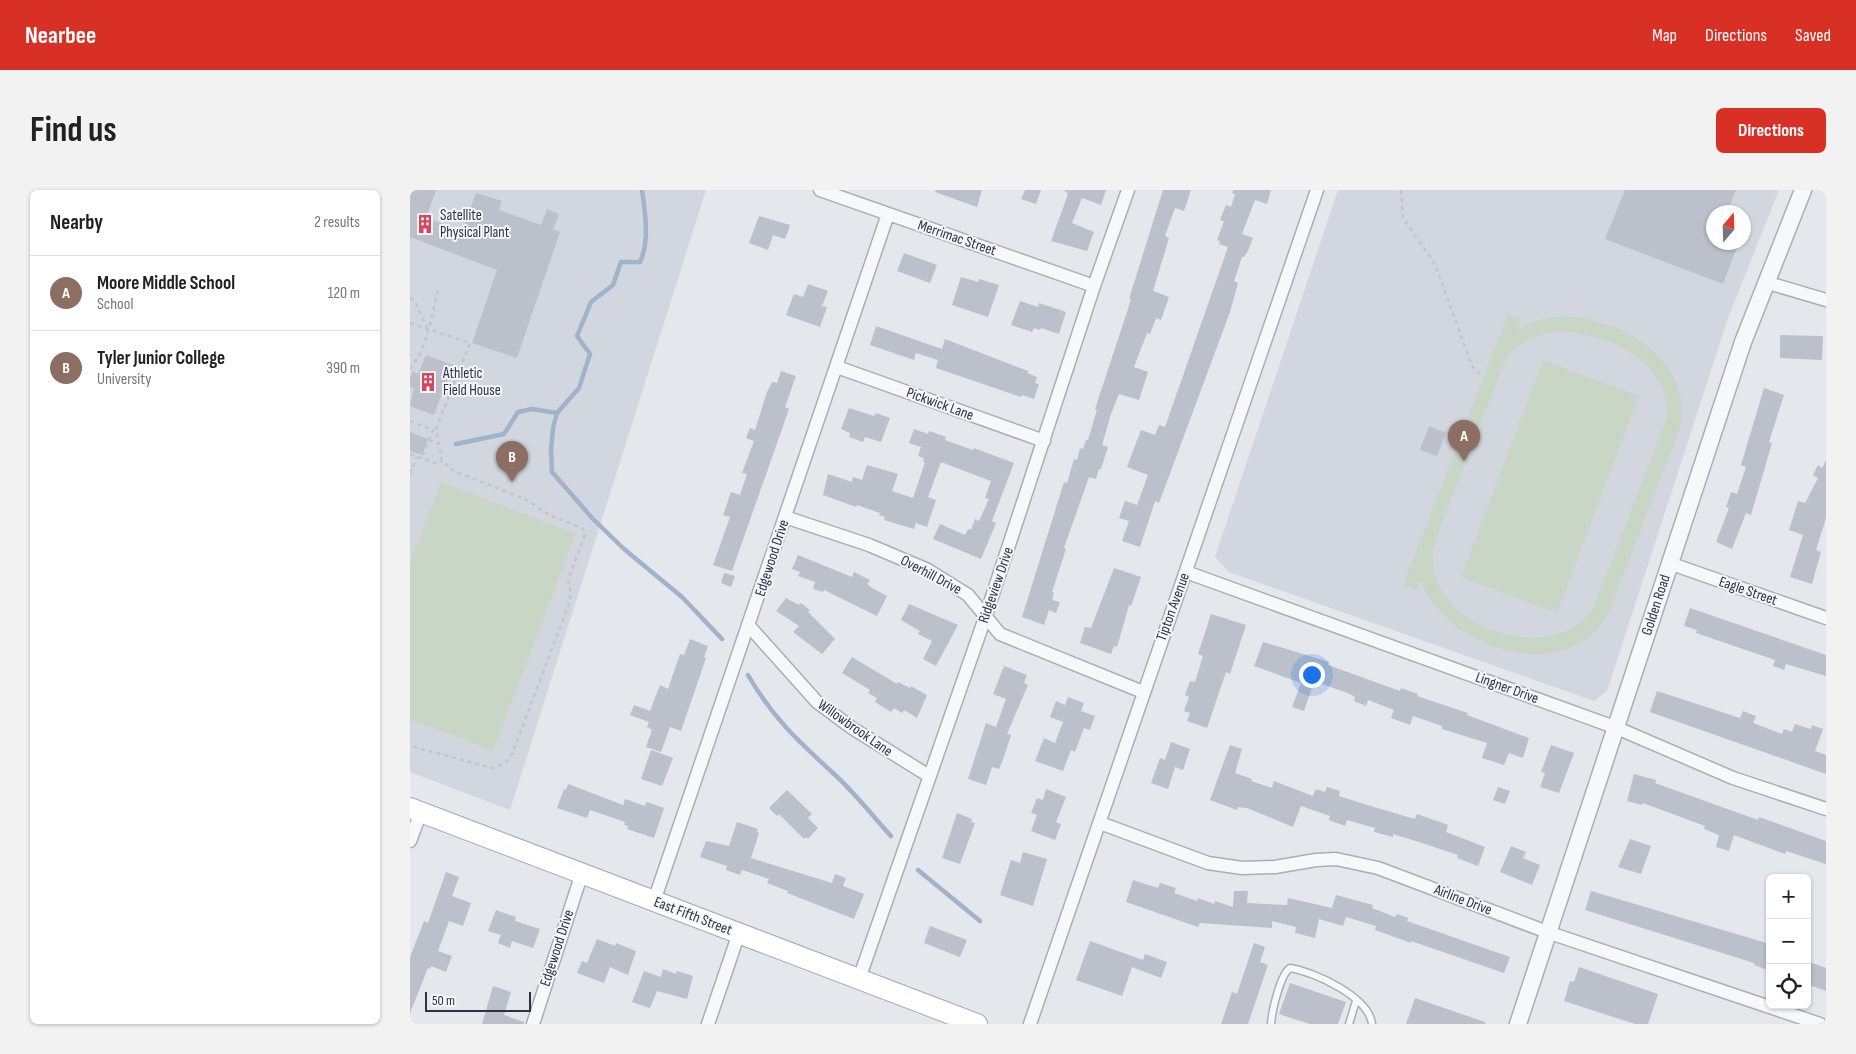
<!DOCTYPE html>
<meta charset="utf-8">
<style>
:root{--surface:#fff;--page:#f2f2f2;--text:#222;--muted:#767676;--line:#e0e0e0;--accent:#d93025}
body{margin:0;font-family:"Sofia Sans Condensed",sans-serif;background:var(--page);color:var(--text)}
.controls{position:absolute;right:15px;bottom:15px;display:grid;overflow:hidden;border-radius:8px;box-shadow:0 1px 4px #0004}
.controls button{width:45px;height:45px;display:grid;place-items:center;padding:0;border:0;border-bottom:1px solid var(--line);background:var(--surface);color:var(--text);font:25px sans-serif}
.compass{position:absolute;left:1296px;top:15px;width:45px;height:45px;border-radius:50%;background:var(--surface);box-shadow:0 1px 4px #0004;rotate:19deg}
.scale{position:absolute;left:15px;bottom:12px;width:106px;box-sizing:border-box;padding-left:5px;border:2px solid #2b3445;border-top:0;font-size:14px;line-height:18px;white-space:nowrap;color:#2b3445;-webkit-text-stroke:4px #f4f6f9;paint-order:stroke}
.you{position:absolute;left:901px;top:484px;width:18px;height:18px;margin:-12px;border:4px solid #fff;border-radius:50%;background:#1a73e8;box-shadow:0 0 0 8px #1a73e833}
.badge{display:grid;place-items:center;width:32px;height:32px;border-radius:50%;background:var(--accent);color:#fff;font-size:16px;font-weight:700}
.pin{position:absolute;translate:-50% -41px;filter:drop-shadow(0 1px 2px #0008)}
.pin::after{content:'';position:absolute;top:26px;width:18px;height:15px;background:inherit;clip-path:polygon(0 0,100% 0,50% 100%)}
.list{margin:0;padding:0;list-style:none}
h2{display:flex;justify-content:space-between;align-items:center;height:65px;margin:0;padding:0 20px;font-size:21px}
h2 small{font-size:16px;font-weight:400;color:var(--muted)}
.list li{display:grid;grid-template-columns:32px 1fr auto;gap:15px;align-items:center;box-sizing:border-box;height:75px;padding:0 20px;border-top:1px solid var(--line)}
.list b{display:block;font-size:19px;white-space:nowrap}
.list p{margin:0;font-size:16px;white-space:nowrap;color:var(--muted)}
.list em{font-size:16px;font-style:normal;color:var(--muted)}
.icon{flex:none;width:28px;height:28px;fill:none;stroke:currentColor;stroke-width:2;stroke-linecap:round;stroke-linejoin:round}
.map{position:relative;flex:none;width:1416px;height:834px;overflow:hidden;border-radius:8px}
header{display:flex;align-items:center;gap:30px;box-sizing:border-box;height:70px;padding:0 25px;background:var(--accent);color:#fff}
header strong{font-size:24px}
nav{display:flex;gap:28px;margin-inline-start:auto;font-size:18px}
.intro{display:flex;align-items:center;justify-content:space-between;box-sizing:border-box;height:120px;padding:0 30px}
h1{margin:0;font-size:35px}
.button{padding:12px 22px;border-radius:8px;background:var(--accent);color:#fff;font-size:18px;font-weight:700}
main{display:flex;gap:30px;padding:0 30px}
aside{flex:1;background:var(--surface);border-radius:8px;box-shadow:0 1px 4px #0004}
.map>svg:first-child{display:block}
.built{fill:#d2d6de;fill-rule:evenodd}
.pitch{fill:#c9d6c5;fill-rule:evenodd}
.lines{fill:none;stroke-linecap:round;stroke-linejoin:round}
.stream{stroke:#9fb4cc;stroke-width:4.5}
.building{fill:#bbc0ca}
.service-casing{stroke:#a9aeb7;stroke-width:9}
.minor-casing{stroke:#a9aeb7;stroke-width:15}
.tertiary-casing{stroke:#a9aeb7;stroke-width:19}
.primary-casing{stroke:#a3abb8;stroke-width:22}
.path{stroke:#c2c5cb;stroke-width:2.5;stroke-dasharray:4 4;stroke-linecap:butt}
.service{stroke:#f7f8fa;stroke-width:6}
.minor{stroke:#f7f8fa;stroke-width:12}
.tertiary{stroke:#f7f8fa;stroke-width:16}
.primary{stroke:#fff;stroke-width:20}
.labels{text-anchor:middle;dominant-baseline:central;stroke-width:4;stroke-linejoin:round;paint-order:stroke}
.poi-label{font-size:15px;fill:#2b3445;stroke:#f4f6f9;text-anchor:start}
.street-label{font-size:15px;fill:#2b3445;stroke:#f4f6f9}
</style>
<header>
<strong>Nearbee</strong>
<nav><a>Map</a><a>Directions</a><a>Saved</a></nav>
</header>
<div class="intro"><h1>Find us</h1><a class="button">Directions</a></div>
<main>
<aside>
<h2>Nearby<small>2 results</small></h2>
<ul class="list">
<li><span class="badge" style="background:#8d6e63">A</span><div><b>Moore Middle School</b><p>School</p></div><em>120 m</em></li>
<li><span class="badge" style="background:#8d6e63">B</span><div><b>Tyler Junior College</b><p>University</p></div><em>390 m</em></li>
</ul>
</aside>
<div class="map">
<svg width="1416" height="834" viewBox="0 0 1416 834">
<rect width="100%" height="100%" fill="#e4e7ec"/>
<path class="built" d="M0,0H296L100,620L0,582Z
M928,0H1369L1318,128L1197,501L1184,511L819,382L805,367ZM1304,22H1334V52H1304Z"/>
<path class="pitch" d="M1098,124L1111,129L1107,140C1116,135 1125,130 1136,128C1199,117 1289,169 1269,241L1199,422C1158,499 1037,460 1010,390L1007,400L993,395ZM1145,142C1193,141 1261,170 1257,227L1183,419C1138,483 1003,430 1025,351L1095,171C1107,153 1125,145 1145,142Z
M1133,170L1229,206L1147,423L1051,387Z
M31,292L166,344L83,561L0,529V372Z"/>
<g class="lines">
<path class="stream" d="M232,0C235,22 240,51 230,72H211L203,95L181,112L167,146L180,164L169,198L147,223L143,238L141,260L142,282L183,329L214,359L272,407L312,449
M46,254L94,244L108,222L122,219L147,223
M338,485C362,527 388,551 423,583C444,602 462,625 481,646
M508,680L570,731"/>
</g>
<path class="building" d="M0,0H26L16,28L52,41L66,3L92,11L89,20L131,35L137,19L149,24L143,39L150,42L107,168L62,153L87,80L0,47Z
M526,0H572L567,17L525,2Z
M615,0H631L626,14L611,9Z
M654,0H696L691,15L672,8L662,33L684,42L677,61L641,51L658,4Z
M753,0H781L774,21L765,18L755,46L759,48L743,101L759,107L751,130L746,128L740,144L737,143L724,177L738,182L729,210L709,204L701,224L692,255L698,257L691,279H689L686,289L679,287L654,358L656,359L642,402L644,403L642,410L650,412L646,423L639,420L634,435L612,427L654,292L657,293L664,269L667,270L670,258L673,259L676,250H678L687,220L685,219L718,119L721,109H719Z
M823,0H861L857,14L845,10L832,44L843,48L838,61L834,67H832L824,91L828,93L820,122L749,313L745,311L730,357L712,351L719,331L709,328L715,311L727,315L738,285L717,277L731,240L745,245L749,235L755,237L818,57L809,54L810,51L807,50L814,31L810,30L816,15L821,17L825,4L822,3Z
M1215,0H1326L1317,22H1304V52H1329L1313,94L1195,49Z
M349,26L380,35L375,49L363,45L358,60L339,53Z
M494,63L527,75L520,93L487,81Z
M551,87L568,92L569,89L589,95L578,127L542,115Z
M398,94L418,101L412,116L417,117L410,137L376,125L384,104L393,107Z
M610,111L628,117L629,113L656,122L649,144L631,138L630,140L624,138L622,142L601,135Z
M466,136L532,159L535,149L618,181L617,183L627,187L625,193L629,194L624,209L612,205L611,207L526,178L528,170L506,163L504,170L460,155Z
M1370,145L1413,146L1412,170L1370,168Z
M16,165L43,175L24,225L0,216L4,198L0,197V188L3,181L8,184Z
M371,181L386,186L375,217L379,219L322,381L303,375L320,327L313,325L321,302L330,305L337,284L332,283L344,251L336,248L340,238L345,240L357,202L362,192L367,193Z
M1354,198L1374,205L1359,252L1362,253L1341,325L1336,323L1322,359L1306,352L1319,318L1316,317L1321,302L1327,304L1336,277L1331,275Z
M439,218L464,226L466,223L480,228L471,252L455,247L453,252L439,247L440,243L431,239Z
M1019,236L1036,243L1027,266L1010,260Z
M504,239L518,244L519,241L536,247L535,250L563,260L564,258L604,273L582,331L586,333L571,369L523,349L530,334L555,345L558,339L561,340L565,329L569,331L579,309L575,308L581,291L531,272L518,307L526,310L517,337L506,333L504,339L474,330L475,327L469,325L470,323L447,315L446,317L413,305L418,284L442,292L443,287L452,290L457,275L488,284L482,301L503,308L515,272H513L514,268L508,266L511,257L499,253Z
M0,242L18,249L12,265L0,261Z
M1416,270V328L1406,360L1411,362L1402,394L1380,387L1393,345L1379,340L1388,311L1395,313L1408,288L1403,285L1408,275L1412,278Z
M388,365L442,387L444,382L460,390L457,394L462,398L477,406L467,426L414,400L413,402L403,399L405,392L388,386L390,382L382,379Z
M704,378L731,387L721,416L719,415L707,457L704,456L701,464L670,453L675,437L681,438Z
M314,383L325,386L321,397L311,393Z
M376,408L389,415L391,413L400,420L398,422L425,449L412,464L383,442L389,436L366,421Z
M499,414L548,435L526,476L513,469L522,451L508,444L510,441L491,430Z
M1280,418L1416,465V486L1376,474L1374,480L1363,476L1365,470L1286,443L1287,440L1274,436Z
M801,424L836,435L820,484L816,482L797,538L777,531L780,523L774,521L779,507L775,505L780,491L785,492L793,466L788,464Z
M280,449L298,456L294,467L296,468L271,541L260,537L251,562L236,557L242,540L237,537L239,532L220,525L224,515L240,521L250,495L258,499L270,464L274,465Z
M853,452L919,472L918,475L990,501L991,498L1008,504L1007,506L1058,523L1057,525L1119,548L1113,568L1099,563L1094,575L1072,568L1077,553L1032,539V536L1003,526L1000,535L981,528L984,520L958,510L956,516L944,511L945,507L940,504L904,491L894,521L882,517L891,493L844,476Z
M442,467L487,494L488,492L500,498L501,496L517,505L507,528L494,520L492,523L484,518L481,522L465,512L467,508L458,503L460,500L432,483Z
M594,476L617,485L614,493L618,495L597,544L601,545L593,570L589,579L582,577L576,595L558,589L576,533L586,537L596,509L583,504Z
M1247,501L1330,528L1333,521L1346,526L1343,533L1372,544L1374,539L1382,542L1385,534L1401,539L1402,535L1413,539L1405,561L1416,565V584L1240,522Z
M658,507L674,513L671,521L685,526L680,540L674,538L665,562L661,560L653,581L625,571L634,548L645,553L653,532L640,527L646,511L655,515Z
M761,552L780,559L773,580L765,577L758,599L741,593L750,568L755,570Z
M820,555L832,559L825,583L842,589L841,591L862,598L864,591L903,606L906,599L915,602L917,597L930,601L929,606L954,614L1005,629L1007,624L1038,635L1036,642L1075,657L1068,676L1047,668L1048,665L1009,652L983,644V647L964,642L965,638L937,630L935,636L919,630L920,626L891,616L883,637L837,618L828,617L827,620L800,610Z
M1141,555L1164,563L1149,603L1130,597L1135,583L1131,582Z
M241,560L263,568L252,596L231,589Z
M1224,584L1246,590L1245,593L1348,630L1349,627L1416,651V674L1376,661L1375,664L1324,645L1319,661L1306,657L1309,645L1294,639L1295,636L1233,613L1232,615L1217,611Z
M158,594L213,615L215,609L235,616L237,612L254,618L244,648L217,639L218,636L214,635L215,632L180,620L177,628L147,618L154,599L156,600Z
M1088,597L1100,601L1095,614L1083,610Z
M636,599L656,607L646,632L651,634L645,650L621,641L627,625L621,623L627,608L633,610Z
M377,600L402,624L398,628L408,638L398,649L396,647L394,649L369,624L367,626L359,618Z
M547,623L562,629L561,632L565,633L550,674L532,668Z
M327,632L348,639L347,642L349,643L341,668L422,693L425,684L436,688L433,696L454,704L444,729L377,703L378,701L357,693L359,689L332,680L330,685L316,680L317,676L290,667L296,651L319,656Z
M1220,649L1241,656L1231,684L1208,677Z
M1101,656L1116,662L1113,668L1130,675L1122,695L1090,682Z
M613,662L637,669L623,716L590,705L601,670L610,673Z
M36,682L49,687L42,706L61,713L53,736L39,731L28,761L42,766L36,782L21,776L20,779L18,778L0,823V767L14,731L18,733Z
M723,690L748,698L750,693L766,698L764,703L787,711L788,708L804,714L805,711L823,717L824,701H838L837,713L877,715L878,708L922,718L926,705L963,715L962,718L985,727L987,724L998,728L997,731L1100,767L1094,783L1001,751V753L965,740L966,736L936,727L933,736L909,729L905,748L885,743L886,737L862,731V738L790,733L788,737L716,712Z
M1181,701L1360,754V781L1344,775V773L1175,720Z
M86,720L106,727L105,731L130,739L123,758L102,751L100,758L88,753L91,745L78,741Z
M520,736L557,750L550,767L514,753Z
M187,749L205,756L206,753L226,761L218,785L200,777L194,793L167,783L172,771L177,773Z
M680,751L733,770L735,764L757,772L751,788L722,777L712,806L666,790Z
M844,753L855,757L850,772L858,775L838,834H811L822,802L827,804Z
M1397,771L1416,778V801L1397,794Z
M1169,777L1248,804L1238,834H1225L1154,811L1160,791L1164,792Z
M253,779L266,784L267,781L283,786L277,809L247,801L240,818L222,812L234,781L251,787Z
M880,793L936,812L928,834H900L869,824Z
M83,796L101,802L94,825L114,832V834H72Z
M1005,808L1075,832V834H996Z"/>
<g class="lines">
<g class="service-casing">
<path id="service" d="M861,834C862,821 870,785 880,778C905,782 959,807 962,834
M939,834L946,811"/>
</g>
<g class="minor-casing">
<path id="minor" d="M410,0L684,96
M1355,92L1416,110
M427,177L634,251
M375,327L459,355L518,380L558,405L590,444L733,502
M1259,373L1416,428
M776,382L1207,538L1323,588L1416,619
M339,436L407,512L442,538L519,586
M690,633L798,673L832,678L865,677L906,670L926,669L968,678L1140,743L1410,834
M0,651L11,622
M244,711L478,24
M449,789L576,425L684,96L718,0
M123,834L172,683
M298,834L329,743
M620,834L907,0"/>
</g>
<g class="tertiary-casing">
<path id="tertiary" d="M1108,834L1333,152L1393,0"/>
</g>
<g class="primary-casing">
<path id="primary" d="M0,618L567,834"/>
</g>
<path class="path" d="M991,0L993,28L1025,74L1062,176L1070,185
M0,108L5,111L17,138
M0,133L60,153L26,239L32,271L44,281L117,310L139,325L172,338L175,344L158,390L161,404L159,414L102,564L96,572L83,578L0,556
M0,179L11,162L19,139L28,100
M0,231L23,240L12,268
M19,250L28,254
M0,264L25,273L32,271
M0,284L7,267"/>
<use href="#service" class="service"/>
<use href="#minor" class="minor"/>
<use href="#tertiary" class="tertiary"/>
<use href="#primary" class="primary"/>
</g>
<defs>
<g id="building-bare" transform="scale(1.5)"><path d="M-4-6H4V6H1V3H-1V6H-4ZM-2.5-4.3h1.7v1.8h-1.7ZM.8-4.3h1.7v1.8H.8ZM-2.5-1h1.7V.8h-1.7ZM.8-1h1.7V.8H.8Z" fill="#d1495b" stroke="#f4f6f9" stroke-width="2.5" paint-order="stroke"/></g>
</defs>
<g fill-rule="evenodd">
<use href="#building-bare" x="15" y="34"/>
<use href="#building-bare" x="18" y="192"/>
</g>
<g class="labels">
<g class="poi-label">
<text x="30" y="25">Satellite<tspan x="30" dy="17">Physical Plant</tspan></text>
<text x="33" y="183">Athletic<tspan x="33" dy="17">Field House</tspan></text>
</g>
<g class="street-label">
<text transform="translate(547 48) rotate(19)">Merrimac Street</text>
<text transform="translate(530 214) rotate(20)">Pickwick Lane</text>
<text transform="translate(362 368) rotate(-72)">Edgewood Drive</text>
<text transform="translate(521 385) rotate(28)">Overhill Drive</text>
<text transform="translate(586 395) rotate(-71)">Ridgeview Drive</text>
<text transform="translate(1338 401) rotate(19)">Eagle Street</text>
<text transform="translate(1246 415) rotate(-72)">Golden Road</text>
<text transform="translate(763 417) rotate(-70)">Tipton Avenue</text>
<text transform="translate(1097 498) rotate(20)">Lingner Drive</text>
<text transform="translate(445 538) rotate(35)">Willowbrook Lane</text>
<text transform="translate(1053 710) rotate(21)">Airline Drive</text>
<text transform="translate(283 726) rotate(21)">East Fifth Street</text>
<text transform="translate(147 758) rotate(-72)">Edgewood Drive</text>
</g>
</g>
</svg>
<div class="controls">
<button>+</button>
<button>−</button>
<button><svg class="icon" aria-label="locate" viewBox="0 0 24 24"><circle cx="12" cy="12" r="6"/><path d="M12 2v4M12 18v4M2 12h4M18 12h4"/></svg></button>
</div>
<svg class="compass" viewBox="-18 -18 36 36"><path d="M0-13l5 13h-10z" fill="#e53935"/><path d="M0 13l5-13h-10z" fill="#767676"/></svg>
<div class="scale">50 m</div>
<div class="you"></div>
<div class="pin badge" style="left:1054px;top:271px;background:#8d6e63">A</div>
<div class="pin badge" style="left:102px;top:292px;background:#8d6e63">B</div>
</div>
</main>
